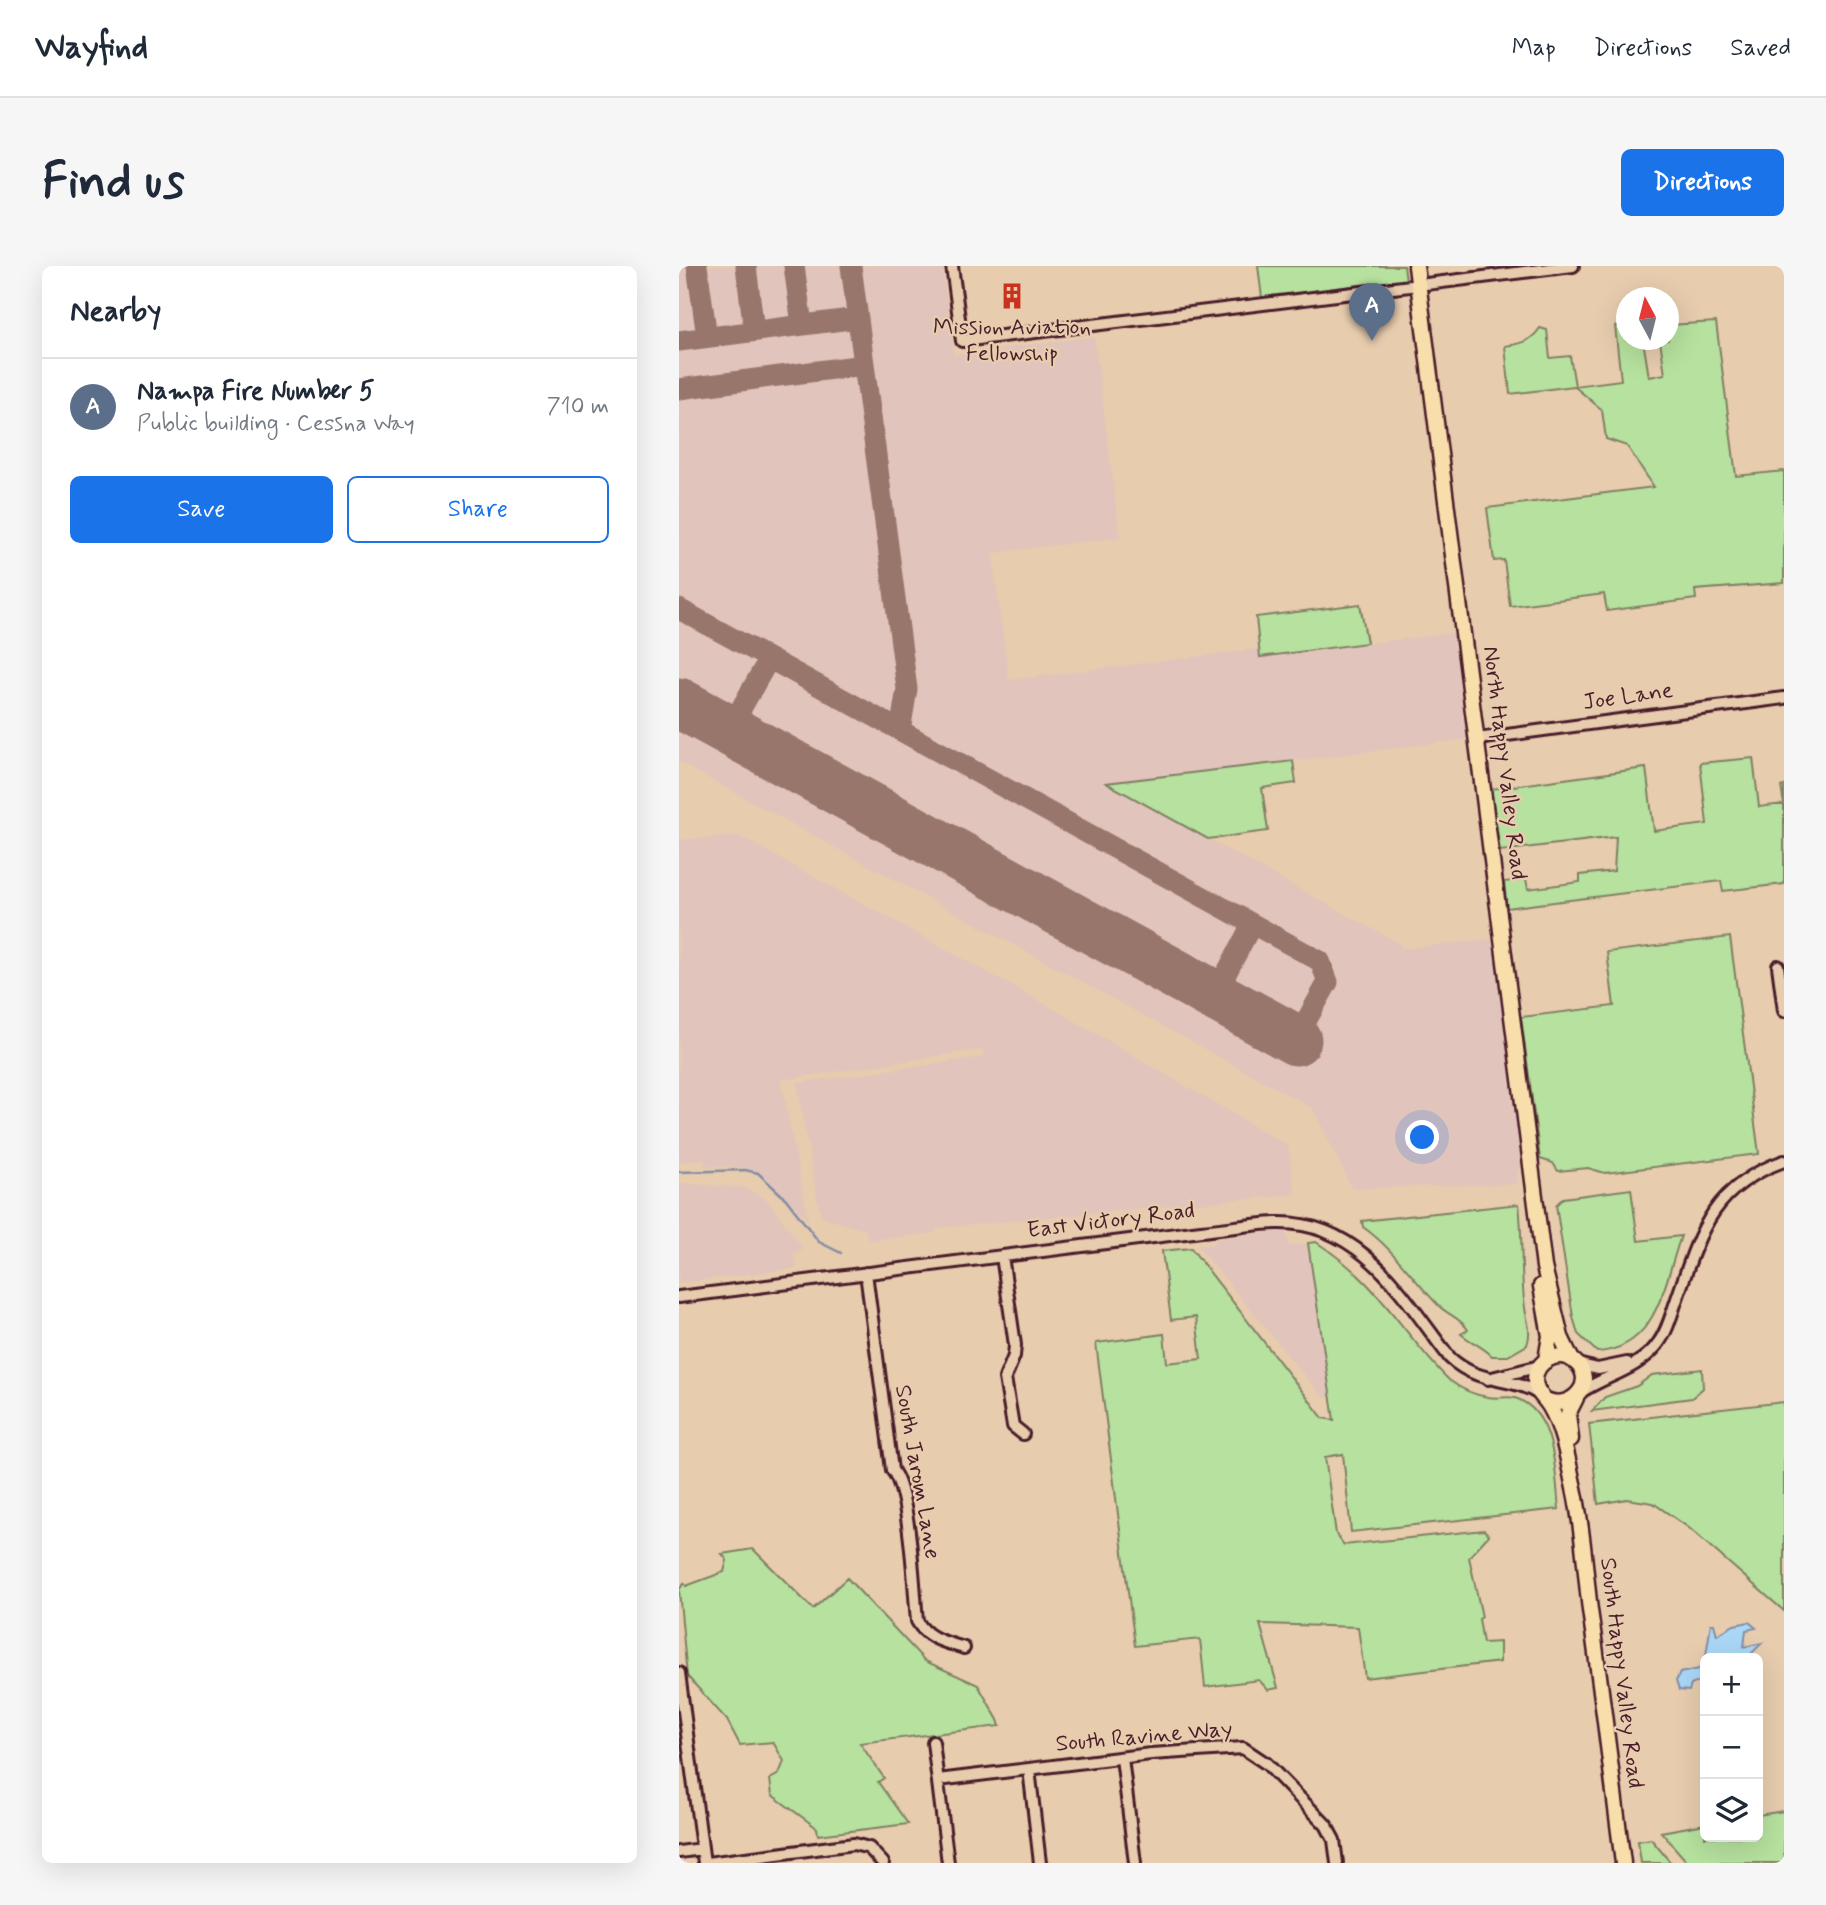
<!DOCTYPE html>
<meta charset="utf-8">
<style>
:root{--surface:#fff;--page:#f6f6f7;--text:#1f2937;--muted:#747a83;--line:#e0e1e3;--accent:#1a73e8}
body{margin:0;font-family:Mynerve,sans-serif;background:var(--page);color:var(--text)}
.controls{position:absolute;right:21px;bottom:21px;display:grid;overflow:hidden;border-radius:10px;box-shadow:0 7px 28px #0002}
.controls button{width:63px;height:63px;display:grid;place-items:center;padding:0;border:0;border-bottom:2px solid var(--line);background:var(--surface);color:var(--text);font:35px sans-serif}
.compass{position:absolute;left:937px;top:21px;width:63px;height:63px;border-radius:50%;background:var(--surface);box-shadow:0 7px 28px #0002;rotate:353deg}
.you{position:absolute;left:744px;top:872px;width:24px;height:24px;margin:-18px;border:5px solid #fff;border-radius:50%;background:#1a73e8;box-shadow:0 0 0 10px #1a73e833}
.badge{display:grid;place-items:center;width:46px;height:46px;border-radius:50%;background:var(--accent);color:#fff;font-size:23px;font-weight:700}
.pin{position:absolute;translate:-50% -58px;filter:drop-shadow(0 2px 4px #0008)}
.pin::after{content:'';position:absolute;top:37px;width:24px;height:21px;background:inherit;clip-path:polygon(0 0,100% 0,50% 100%)}
.list{margin:0;padding:0;list-style:none}
h2{display:flex;justify-content:space-between;align-items:center;height:91px;margin:0;padding:0 28px;font-size:30px}
h2 small{font-size:23px;font-weight:400;color:var(--muted)}
.list li{display:grid;grid-template-columns:46px 1fr auto;gap:21px;align-items:center;box-sizing:border-box;height:98px;padding:0 28px;border-top:2px solid var(--line)}
.list b{display:block;font-size:26px;white-space:nowrap}
.list p{margin:0;font-size:23px;white-space:nowrap;color:var(--muted)}
.list em{font-size:23px;font-style:normal;color:var(--muted)}
.actions{display:flex;gap:14px;padding:21px 28px}
.actions a{flex:1;padding:16px 0;border:2px solid var(--accent);border-radius:10px;text-align:center;font-size:24px;color:var(--accent)}
.actions .main{background:var(--accent);color:#fff}
.icon{flex:none;width:38px;height:38px;fill:none;stroke:currentColor;stroke-width:2;stroke-linecap:round;stroke-linejoin:round}
.map{position:relative;flex:none;width:1105px;height:1597px;overflow:hidden;border-radius:10px}
header{display:flex;align-items:center;gap:42px;box-sizing:border-box;height:98px;padding:0 35px;background:var(--surface);border-bottom:2px solid var(--line)}
header strong{font-size:33px}
nav{display:flex;gap:38px;margin-inline-start:auto;font-size:24px}
.intro{display:flex;align-items:center;justify-content:space-between;box-sizing:border-box;height:168px;padding:0 42px}
h1{margin:0;font-size:49px}
.button{padding:18px 32px;border-radius:10px;background:var(--accent);color:#fff;font-size:24px;font-weight:700}
main{display:flex;gap:42px;padding:0 42px}
aside{flex:1;background:var(--surface);border-radius:10px;box-shadow:0 7px 28px #0002}
.map>svg:first-child{display:block}
.built{fill:#e1c4bc}
.green{fill:#b6e19e;stroke:#808064;stroke-width:2}
.water{fill:#aad7f6;stroke:#848da5;stroke-width:2}
.lines{fill:none;stroke-linecap:round;stroke-linejoin:round}
.stream{stroke:#848da5;stroke-width:2.5}
.taxiway{stroke:#98766c;stroke-width:21}
.runway{stroke:#98766c;stroke-width:51}
.minor-casing{stroke:#4a1f2b;stroke-width:16}
.major-casing{stroke:#4a1f2b;stroke-width:19}
.minor{stroke:#e7ccae;stroke-width:10}
.major{stroke:#f8deab;stroke-width:14}
.labels{text-anchor:middle;dominant-baseline:central;stroke-width:5;stroke-linejoin:round;paint-order:stroke}
.poi-label{font-size:23px;fill:#4a1f2b;stroke:#e7ccae}
.street-label{font-size:23px;fill:#4a1f2b;stroke:#e7ccae}
</style>
<header>
<strong>Wayfind</strong>
<nav><a>Map</a><a>Directions</a><a>Saved</a></nav>
</header>
<div class="intro"><h1>Find us</h1><a class="button">Directions</a></div>
<main>
<aside>
<h2>Nearby<small></small></h2>
<ul class="list">
<li><span class="badge" style="background:#5c6f8a">A</span><div><b>Nampa Fire Number 5</b><p>Public building · Cessna Way</p></div><em>710 m</em></li>
</ul>
<div class="actions"><a class="main">Save</a><a>Share</a></div>
</aside>
<div class="map">
<svg width="1105" height="1597" viewBox="0 0 1105 1597">
<rect width="100%" height="100%" fill="#e7ccae"/>
<filter id="ink" filterUnits="userSpaceOnUse"><feTurbulence type="fractalNoise" baseFrequency=".0143" numOctaves="2"/><feDisplacementMap in="SourceGraphic" scale="14" xChannelSelector="R" yChannelSelector="G"/><feConvolveMatrix kernelMatrix="1 2 1 2 8 2 1 2 1" color-interpolation-filters="sRGB"/></filter>
<g filter="url(#ink)">
<path class="built" d="M0,0H263L275,89L415,71L441,271L313,287L330,414L580,383L582,391L774,367L788,473L428,518L721,678L722,683L815,673L842,877L838,918L673,922L634,842L0,496Z
M60,570L373,742L609,880L616,928L257,962V967L189,974L187,964L142,951L118,817L305,791L304,783L102,814L129,954L82,908L61,901L26,900L25,894L0,896V574Z
M0,917L66,922L87,933L124,982L114,989L118,1002L0,1017Z
M606,964L610,980L629,977L652,1133L643,1130L519,980L536,978L537,973Z"/>
<path class="green" d="M579,0H725L727,14L583,32Z
M1037,56L1057,210L1105,205V317L1016,324L1017,333L928,345L925,328L831,340L825,294L815,295L808,242L975,221L948,180L927,173L923,144L895,120L831,128L826,80C841,78 852,76 861,62L868,64L871,92L891,90L896,120L942,114L936,60L947,59V74H964L970,111L986,108L981,74H989L990,59Z
M681,338L688,377L581,391L577,351Z
M1074,492L1080,541L1105,538L1102,521L1105,520V618L1044,625L1042,615L828,642L825,616L847,613L849,623L901,616V609L935,605L937,571L821,585L812,523L967,502L975,565L1028,558L1021,497Z
M614,495L617,517L583,522L589,565L529,573L427,517Z
M1051,671L1080,888L926,907L909,902L879,905L874,897L861,893L842,751L935,740L928,686Z
M952,923L959,975L1002,970C985,1017 979,1082 918,1086L899,1068L894,1051L877,939L884,932Z
M840,938C844,972 841,1008 846,1042C848,1056 853,1065 848,1079L829,1090H813C803,1080 793,1077 782,1068L789,1064C782,1052 769,1049 760,1040C733,1013 715,983 684,961L683,955Z
M637,976C701,1017 720,1064 770,1114C782,1123 794,1129 809,1131C818,1133 828,1130 836,1132C878,1146 876,1209 880,1243L672,1266L664,1188L646,1191L657,1268L665,1279L805,1264L810,1269L790,1291L803,1351L800,1353L804,1377L821,1376V1396L686,1412L679,1361L581,1358L599,1422L589,1424L580,1414L526,1421L521,1373L456,1380L417,1077L485,1068L488,1097L522,1093L517,1051L492,1054L483,985L512,982L644,1152L655,1154L629,977Z
M1023,1103L1024,1122L1013,1132L913,1145L926,1131L958,1120L973,1109Z
M1105,1136V1345L1010,1262L974,1237L948,1233L919,1238L910,1158Z
M74,1283L134,1343L168,1312L246,1395L299,1419L319,1454L321,1460L181,1477L205,1512L199,1516L229,1558L139,1569L138,1562L93,1529L91,1513L100,1508L105,1495L94,1476L61,1479L48,1454L8,1410L0,1324L5,1317L7,1320L45,1306L48,1294L43,1288Z
M1105,1545V1597H1009L982,1566L1026,1558V1571H1079V1549Z
M972,1573L992,1597H962L959,1575Z"/>
<path class="water" d="M1070,1356L1077,1362L1067,1364L1065,1381L1083,1377L1068,1392H1026V1413L1012,1419L1010,1425L1000,1424L997,1415L1001,1407L1020,1403L1027,1389L1032,1358H1035L1038,1369L1055,1359Z"/>
<g class="lines">
<path class="stream" d="M0,906L66,904L79,907L107,933L140,976L162,987"/>
<path class="taxiway" d="M18,0L28,71
M67,0L75,65
M115,0L123,59
M172,0L228,423L221,465
M0,75L179,52
M0,123L185,99
M0,343L641,695L649,716L626,757L608,769
M50,464L90,393
M536,729L573,658"/>
<path class="runway" d="M0,437L617,774"/>
<g class="minor-casing">
<path id="minor" d="M273,0L283,75L894,0
M798,473L1105,432
M1099,700L1105,745
M323,990L336,1079L335,1090L326,1112L334,1160L344,1168
M187,1007L213,1204C231,1224 235,1324 238,1355C248,1373 266,1376 285,1382
M0,1031L522,965C547,963 572,958 597,957C683,954 726,1034 771,1092C802,1120 830,1109 860,1128
M898,1098L919,1103L948,1097
M809,1113L861,1100
M902,1126C928,1109 958,1104 978,1079C989,1065 993,1046 999,1030C1021,965 1034,920 1105,895
M0,1407L25,1597
M254,1476L269,1597
M443,1492L456,1597
M350,1503L361,1597
M259,1514L472,1488L564,1482L588,1498L647,1559L655,1574L658,1597
M0,1586L23,1583
M28,1597L175,1578L190,1582L204,1597"/>
</g>
<g class="major-casing">
<path id="major" d="M737,0L865,1001L882,1071L893,1094
M862,1020L871,1070L867,1094
M867,1134C893,1146 920,1114 895,1095C880,1083 856,1095 856,1114C856,1126 866,1132 871,1141C885,1165 889,1196 895,1222C904,1262 906,1304 911,1344C923,1428 933,1513 944,1597
M892,1173L889,1148L897,1132"/>
</g>
<use href="#minor" class="minor"/>
<use href="#major" class="major"/>
</g>
</g>
<defs>
<g id="building-bare" transform="scale(2.1)"><path d="M-4-6H4V6H1V3H-1V6H-4ZM-2.5-4.3h1.7v1.8h-1.7ZM.8-4.3h1.7v1.8H.8ZM-2.5-1h1.7V.8h-1.7ZM.8-1h1.7V.8H.8Z" fill="#c8321e" stroke="#e7ccae" stroke-width="2.5" paint-order="stroke"/></g>
</defs>
<g fill-rule="evenodd">
<use href="#building-bare" x="333" y="30"/>
</g>
<g class="labels">
<g class="poi-label">
<text x="333" y="62">Mission Aviation<tspan x="333" dy="26">Fellowship</tspan></text>
</g>
<g class="street-label">
<text transform="translate(949 431) rotate(-8)">Joe Lane</text>
<text transform="translate(825 497) rotate(83)">North Happy Valley Road</text>
<text transform="translate(432 955) rotate(-7)">East Victory Road</text>
<text transform="translate(238 1206) rotate(80)">South Jarom Lane</text>
<text transform="translate(942 1407) rotate(83)">South Happy Valley Road</text>
<text transform="translate(465 1471) rotate(-5)">South Ravine Way</text>
</g>
</g>
</svg>
<div class="controls">
<button>+</button>
<button>−</button>
<button><svg class="icon" aria-label="layers" viewBox="0 0 24 24"><path d="M12 4l9 5-9 5-9-5zM3 14l9 5 9-5"/></svg></button>
</div>
<svg class="compass" viewBox="-18 -18 36 36"><path d="M0-13l5 13h-10z" fill="#e53935"/><path d="M0 13l5-13h-10z" fill="#747a83"/></svg>
<div class="you"></div>
<div class="pin badge" style="left:693px;top:75px;background:#5c6f8a">A</div>
</div>
</main>
